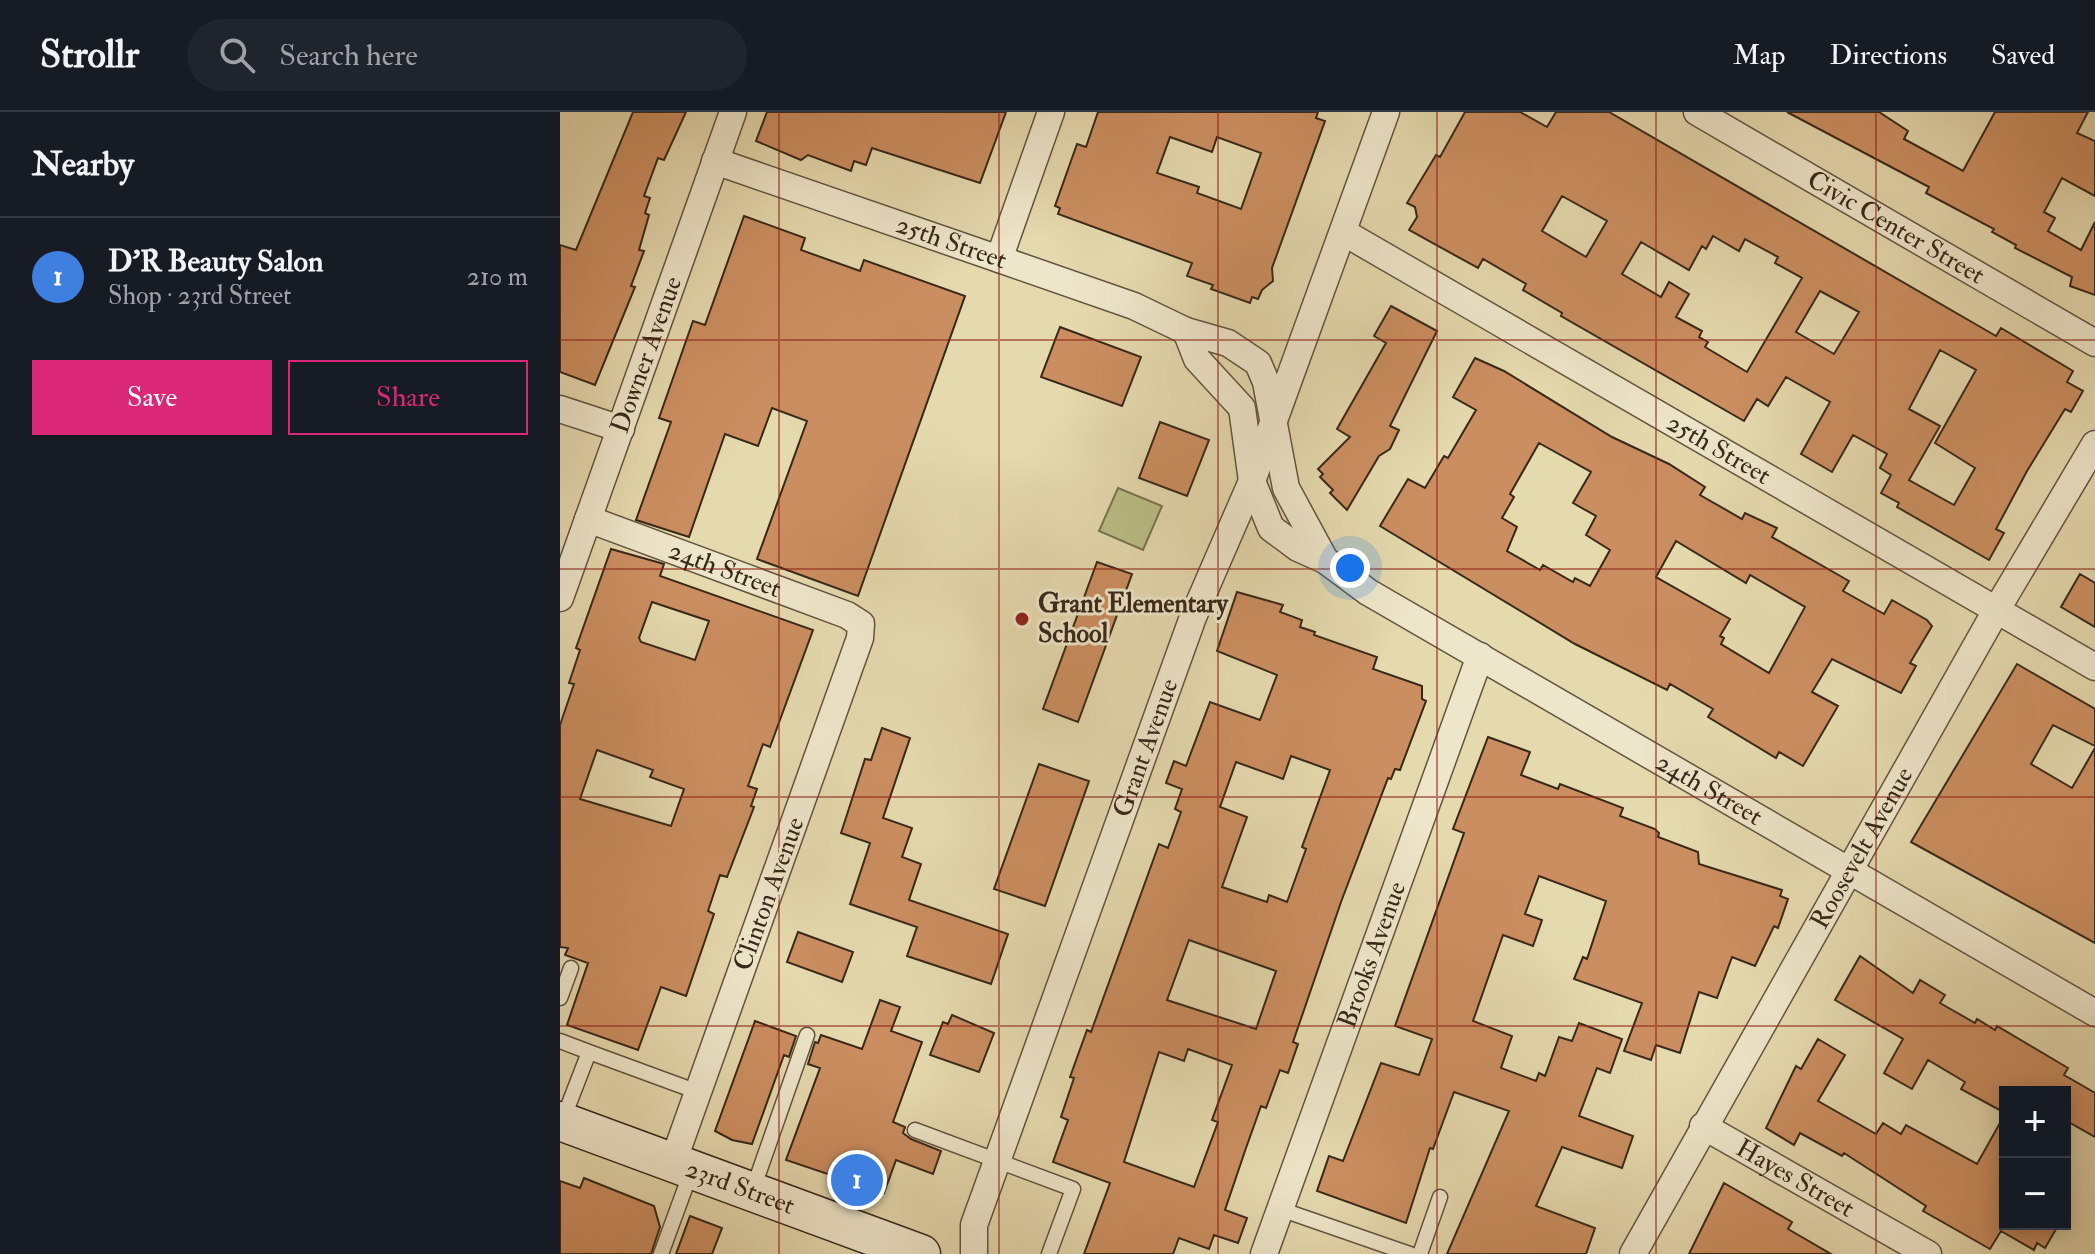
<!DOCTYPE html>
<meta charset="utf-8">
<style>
:root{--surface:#171b24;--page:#20242c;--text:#f1f3f6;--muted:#9ea1a6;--line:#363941;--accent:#db2777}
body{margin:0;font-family:"IM FELL Double Pica",serif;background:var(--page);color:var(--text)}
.controls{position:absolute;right:24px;bottom:24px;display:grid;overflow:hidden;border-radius:0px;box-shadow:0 4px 20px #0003}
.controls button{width:72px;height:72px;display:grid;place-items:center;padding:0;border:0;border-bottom:2px solid var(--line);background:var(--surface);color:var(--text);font:40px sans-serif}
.you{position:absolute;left:790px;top:456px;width:28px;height:28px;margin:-20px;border:6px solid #fff;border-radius:50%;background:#1a73e8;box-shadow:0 0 0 12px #1a73e833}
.badge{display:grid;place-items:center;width:52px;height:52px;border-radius:50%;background:var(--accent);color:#fff;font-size:26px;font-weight:700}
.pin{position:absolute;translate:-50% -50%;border:4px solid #fff;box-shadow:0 2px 8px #0006}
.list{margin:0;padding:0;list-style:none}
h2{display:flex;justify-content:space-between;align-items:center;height:104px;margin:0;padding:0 32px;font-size:34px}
h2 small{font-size:26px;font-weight:400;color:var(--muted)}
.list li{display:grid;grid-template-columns:52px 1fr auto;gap:24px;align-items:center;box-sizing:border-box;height:120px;padding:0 32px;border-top:2px solid var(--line)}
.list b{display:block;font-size:30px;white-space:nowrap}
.list p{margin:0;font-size:26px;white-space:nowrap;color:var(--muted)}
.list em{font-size:26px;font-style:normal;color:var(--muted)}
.actions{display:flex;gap:16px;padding:24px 32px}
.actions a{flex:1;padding:18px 0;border:2px solid var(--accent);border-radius:0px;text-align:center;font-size:28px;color:var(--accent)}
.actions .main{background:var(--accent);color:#fff}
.icon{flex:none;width:44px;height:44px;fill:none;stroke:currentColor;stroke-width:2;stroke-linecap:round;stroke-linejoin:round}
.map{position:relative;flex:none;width:1535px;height:1142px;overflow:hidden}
header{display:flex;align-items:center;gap:48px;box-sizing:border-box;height:112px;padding:0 40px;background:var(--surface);border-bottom:2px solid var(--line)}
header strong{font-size:38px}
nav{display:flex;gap:44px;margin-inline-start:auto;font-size:28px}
.search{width:560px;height:72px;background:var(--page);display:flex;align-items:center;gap:20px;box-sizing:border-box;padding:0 28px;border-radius:44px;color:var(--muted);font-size:30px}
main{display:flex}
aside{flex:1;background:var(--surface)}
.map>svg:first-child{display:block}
.green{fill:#babe86;stroke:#797350;stroke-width:2}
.building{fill:#cb8e60;stroke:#38281a;stroke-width:2;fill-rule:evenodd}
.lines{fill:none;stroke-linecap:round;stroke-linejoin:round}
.lane-casing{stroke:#63543f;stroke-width:17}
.street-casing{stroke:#63543f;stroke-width:29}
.secondary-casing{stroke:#38281a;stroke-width:41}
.lane{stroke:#eee6ca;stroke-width:14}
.street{stroke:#eee6ca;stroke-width:26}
.secondary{stroke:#eee6ca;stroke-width:38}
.grid{fill:none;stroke:#8f2418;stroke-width:2;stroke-opacity:0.55}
.poi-dot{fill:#8f2418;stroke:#eee6ca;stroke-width:3}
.labels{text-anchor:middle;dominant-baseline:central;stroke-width:6;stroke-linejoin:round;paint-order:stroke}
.street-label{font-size:26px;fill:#38281a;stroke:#eee6ca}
.poi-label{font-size:26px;font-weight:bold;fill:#38281a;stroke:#eee6ca;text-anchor:start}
</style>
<header>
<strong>Strollr</strong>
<div class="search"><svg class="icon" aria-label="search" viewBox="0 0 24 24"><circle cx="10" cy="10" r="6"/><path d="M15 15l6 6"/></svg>Search here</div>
<nav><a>Map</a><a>Directions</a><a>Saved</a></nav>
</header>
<main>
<aside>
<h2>Nearby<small></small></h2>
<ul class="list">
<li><span class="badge" style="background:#3f7fe0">1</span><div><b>D’R Beauty Salon</b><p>Shop · 23rd Street</p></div><em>210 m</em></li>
</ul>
<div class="actions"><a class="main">Save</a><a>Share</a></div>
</aside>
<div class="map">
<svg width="1535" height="1142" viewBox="0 0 1535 1142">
<rect width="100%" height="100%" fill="#e5d9ae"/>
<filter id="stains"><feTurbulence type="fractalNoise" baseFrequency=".0025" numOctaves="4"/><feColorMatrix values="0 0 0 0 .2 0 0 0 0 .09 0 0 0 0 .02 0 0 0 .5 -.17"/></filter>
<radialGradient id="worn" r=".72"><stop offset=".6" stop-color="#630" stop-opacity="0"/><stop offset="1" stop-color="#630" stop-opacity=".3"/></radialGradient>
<path class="green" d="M558,376L602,394L583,438L539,419Z"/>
<path class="building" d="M73,0H126L104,48L98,46L84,84L90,86L85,101L89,103L79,138L84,139L71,174L75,175L35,273L0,260V133L16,138Z
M207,0H446L420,71L312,36L306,53L294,49L291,59L248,43L241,48L196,29Z
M538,0H758L756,6L765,9L712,156L713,169L702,178L698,187L692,185L690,191L651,177L653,173L627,164L632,151L498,102L500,96L495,94L517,32L526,35ZM610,25L652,40L657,25L701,41L681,97L637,81L639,75L597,61Z
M905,0H960L987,15L996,0H1049L1436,224L1441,216L1513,259L1507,270L1523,279L1511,300L1505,297L1467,359L1436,417L1444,421L1429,448L1337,395L1339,391L1321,381L1331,363L1320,356L1327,342L1293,323L1272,360L1241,342L1270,290L1226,265L1208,294L1197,287L1184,309L1001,204L1002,201L963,178L966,172L923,147L918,156L849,118L857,105L855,95L847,91L876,43L880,45ZM1002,84L1047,109L1026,145L982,119ZM1153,124L1179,139L1185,127L1218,145L1215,151L1242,166L1187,260L1145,235L1148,230L1139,225L1142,219L1116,205L1129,182L1109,170L1101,185L1062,162L1081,130L1129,158L1142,134L1146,137ZM1260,179L1299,200L1274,242L1236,220ZM1380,238L1416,258L1375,331L1415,356L1394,393L1349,368L1380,314L1349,297Z
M1227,0H1319L1348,19L1344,27L1403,59L1435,0H1528L1517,21L1535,29V84L1502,66L1484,100L1495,106L1488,119L1521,138L1535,110V183L1510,174L1512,165L1455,136L1456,133L1432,120L1434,117L1366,81L1369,75Z
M184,104L245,126L241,138L300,159L304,148L405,184L298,484L197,447L247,309L212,296L198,334L165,322L129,425L76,408L111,310L99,306L133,209L145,213Z
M831,194L877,219L830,314L839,318L830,337L819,344L787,398L770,381L773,378L760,365L763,362L758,357L790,325L777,317L826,231L814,224Z
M500,215L581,245L562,294L481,265Z
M915,246L944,259L1052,325L1109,352L1145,375L1140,383L1182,407L1185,401L1217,416L1212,425L1289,469L1283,479L1324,502L1332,488L1367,508L1372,514L1350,551L1356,554L1341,581L1272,547L1252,580L1278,594L1243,654L1219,640L1216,646L1148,605L1153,597L1110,572L1107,578L1015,532L820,414L848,367L865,376L884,344L888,346L916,298L893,285ZM979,331L1031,360L1013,391L1036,404L1026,423L1050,438L1030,474L1015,466L1013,470L983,453L980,458L947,439L957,415L942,406L954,385L950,382ZM1116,429L1186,471L1190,463L1245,495L1209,561L1161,532L1164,526L1160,524L1170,507L1096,465Z
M600,310L649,328L627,384L579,366Z
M51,437L104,452L100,464L253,518L210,635L203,632L188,674L197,677L191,694L194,695L167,765L160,763L148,799L154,802L126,884L101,875L78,938L7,913L28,851L5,843L8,836L0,835V613L14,572L9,571L20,538L16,536ZM92,490L149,509L135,548L81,530L79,526ZM37,638L93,658L90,665L124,677L111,714L20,687Z
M537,450L572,462L518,610L483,597Z
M1520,462L1535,471V515L1501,495Z
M677,480L723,493L720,500L742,508L740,515L755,520L754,523L817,545L813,557L862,574V587L866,589L840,658L835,657L831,667L828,666L781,790L733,930L738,932L728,961L720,958L706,996L701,994L686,1036L665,1098L687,1106L678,1131L654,1123L649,1137L619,1126L613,1142H524L550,1071L493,1050L508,1008L501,1005L514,966L510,965L527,918L531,920L599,732L608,736L621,700L615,697L622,677L606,671L614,649L626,654L650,590L700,608L717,563L657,539ZM731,644L770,658L742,735L746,737L727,790L709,783L707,790L662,775L687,705L660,695L676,650L723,667ZM629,828L716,859L696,917L607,888ZM628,937L672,953L652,1008L658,1010L634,1075L564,1050L599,940L624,949Z
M1457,552L1535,597V634L1493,613L1471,652L1512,676L1535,636V831L1351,730Z
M322,616L350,626L323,706L352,716L342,745L361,752L349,788L448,822L431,872L347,844L357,815L290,792L310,731L281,721L305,647L311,648Z
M928,625L970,640L961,663L998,677L1000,672L1063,696L1060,704L1095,717L1099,721L1098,725L1138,740L1139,752L1222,778L1220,784L1228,787L1218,816L1214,814L1195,854L1172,845L1157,886L1139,880L1120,941L1096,933L1091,948L1064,939L1082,891L1014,867L1023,845L1027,847L1046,789L979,764L965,802L982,808L973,834L943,823L913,909L952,924L941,956L976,969L979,961L985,964L999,925L1012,929L1019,911L1062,927L1050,961L1037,956L1019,1004L1073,1024L1062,1056L1002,1035L976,1094L1035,1116L1026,1142H887L949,999L894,980L873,1037L870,1036L846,1111L757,1079L769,1044L783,1049L821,951L859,963L872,927L835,914L904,721L893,717Z
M479,652L529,669L485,794L434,777Z
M238,820L293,840L282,870L227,850Z
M1300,844L1353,881L1360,868L1385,883L1380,891L1415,911L1417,907L1435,918L1437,914L1508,956L1504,963L1535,981V1025L1505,1008V980H1445V1001L1401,977L1405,970L1368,948L1352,977L1324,961L1343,927L1275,888Z
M320,888L340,895L331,919L362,930L333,1010L345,1015L343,1021L351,1027L381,1039L373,1062L336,1048L324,1081L226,1048L260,956L248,952L255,930L258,931L261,923L302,937Z
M392,903L434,921L419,960L370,943L383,910L388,912Z
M195,909L236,924L229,945L224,943L192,1032L172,1028L155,1019Z
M1258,927L1285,943L1258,989L1316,1022L1323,1011L1341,1022L1346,1013L1417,1052L1445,1002V1112H1499L1485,1136L1477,1131L1474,1138L1441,1119L1430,1137L1363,1099L1366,1094L1284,1041L1282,1044L1240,1021L1234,1033L1206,1016L1236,954L1241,957Z
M24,1066L94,1094L100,1115L91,1142H0V1069L20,1076Z
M1164,1071L1232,1110L1228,1117L1271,1142H1129Z
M130,1104L162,1116L152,1142H116Z"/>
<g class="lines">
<g class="lane-casing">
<path id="lane" d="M0,886L11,856
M0,929L29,940
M2,1010L29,940L138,980
M355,1018L513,1077L489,1142
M192,1080L247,923
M720,1097L850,1142
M101,1142L131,1060
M860,1142L880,1085"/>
</g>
<g class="street-casing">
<g id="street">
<path id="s1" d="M1137,0L1535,231"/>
<path id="s2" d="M155,49L439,147L574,194L626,219L668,231L698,251L706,270L726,376L765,448"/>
<path id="s3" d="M783,120L1535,555"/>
<path d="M439,147L491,0"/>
<path id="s4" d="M626,219L637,247L682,296L692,369L711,416L738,436L765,448L808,480L1535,901"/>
<path d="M0,297L61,317"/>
<path id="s5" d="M28,407L287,503L301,512L300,526L113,1050"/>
<path id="s6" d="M0,486L173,0"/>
<path id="s7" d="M1143,1014L1368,1142"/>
<path id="s8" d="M414,1142V1113L633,505L692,369L826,0"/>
<path id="s9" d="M704,1142L920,544"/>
<path id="s10" d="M1073,1142L1437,497L1535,332"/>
</g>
</g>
<g class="secondary-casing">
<g id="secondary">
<path id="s11" d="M0,1009L361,1142"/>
</g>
</g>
<use href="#lane" class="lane"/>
<use href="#street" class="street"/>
<use href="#secondary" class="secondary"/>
</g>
<path class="grid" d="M219,0V1142M439,0V1142M658,0V1142M877,0V1142M1096,0V1142M1316,0V1142M0,228H1535M0,457H1535M0,685H1535M0,914H1535"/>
<circle class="poi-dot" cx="462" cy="507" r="8"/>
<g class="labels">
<g class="street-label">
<text stroke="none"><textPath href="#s1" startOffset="230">Civic Center Street</textPath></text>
<text stroke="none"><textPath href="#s2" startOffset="250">25th Street</textPath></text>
<text stroke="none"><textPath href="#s6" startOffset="258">Downer Avenue</textPath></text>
<text stroke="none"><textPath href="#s3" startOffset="434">25th Street</textPath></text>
<text stroke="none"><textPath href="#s5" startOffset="146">24th Street</textPath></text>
<text stroke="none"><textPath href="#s8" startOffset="536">Grant Avenue</textPath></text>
<text stroke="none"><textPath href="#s4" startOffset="732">24th Street</textPath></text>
<text stroke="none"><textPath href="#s10" startOffset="466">Roosevelt Avenue</textPath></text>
<text transform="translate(209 782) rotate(-70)">Clinton Avenue</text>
<text stroke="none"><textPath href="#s9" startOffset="318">Brooks Avenue</textPath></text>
<text stroke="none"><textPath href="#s7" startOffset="106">Hayes Street</textPath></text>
<text stroke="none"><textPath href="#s11" startOffset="192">23rd Street</textPath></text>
</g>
<g class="poi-label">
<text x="478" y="492">Grant Elementary<tspan x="478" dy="30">School</tspan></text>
</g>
</g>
<rect width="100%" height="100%" filter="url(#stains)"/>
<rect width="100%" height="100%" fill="url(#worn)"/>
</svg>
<div class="controls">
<button>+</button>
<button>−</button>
</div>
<div class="you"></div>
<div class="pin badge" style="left:297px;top:1068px;background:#3f7fe0">1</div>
</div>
</main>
